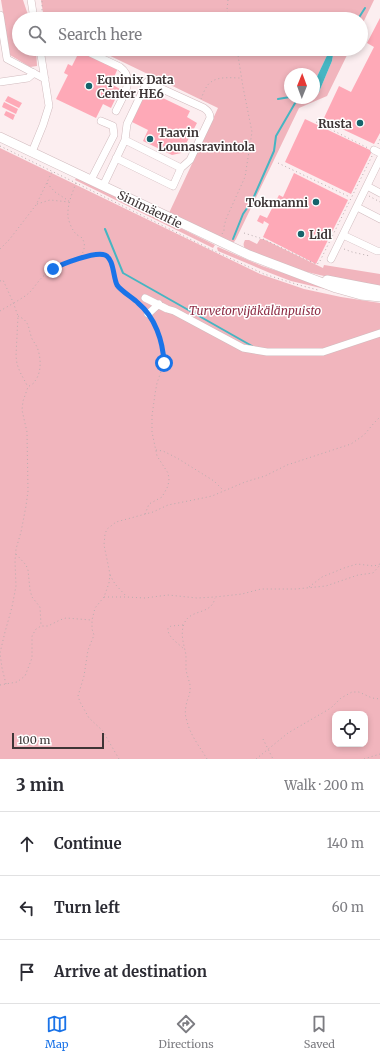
<!DOCTYPE html>
<meta charset="utf-8">
<style>
:root{--surface:#fff;--page:#f7f7f7;--text:#2b2b33;--muted:#7c7c81;--line:#e1e1e2;--accent:#1a73e8}
body{margin:0;font-family:Merriweather,serif;background:var(--page);color:var(--text)}
.controls{position:absolute;right:12px;bottom:12px;display:grid;overflow:hidden;border-radius:8px;box-shadow:0 2px 6px #0003}
.controls button{width:36px;height:36px;display:grid;place-items:center;padding:0;border:0;border-bottom:1px solid var(--line);background:var(--surface);color:var(--text);font:20px sans-serif}
.compass{position:absolute;left:284px;top:68px;width:36px;height:36px;border-radius:50%;background:var(--surface);box-shadow:0 2px 6px #0003;rotate:1deg}
.scale{position:absolute;left:12px;bottom:10px;width:92px;box-sizing:border-box;padding-left:4px;border:2px solid #3e3536;border-top:0;font-size:11px;line-height:14px;white-space:nowrap;color:#3e3536;-webkit-text-stroke:3px #fff;paint-order:stroke}
.stop{position:absolute;width:12px;height:12px;margin:-9px;border:3px solid #1a73e8;border-radius:50%;background:#fff}
.stop.end{background:#1a73e8;border-color:#fff;box-shadow:0 1px 4px #0008}
.list{margin:0;padding:0;list-style:none}
h2{display:flex;justify-content:space-between;align-items:center;height:52px;margin:0;padding:0 16px;font-size:17px}
h2 small{font-size:13px;font-weight:400;color:var(--muted)}
.list li{display:grid;grid-template-columns:26px 1fr auto;gap:12px;align-items:center;box-sizing:border-box;height:64px;padding:0 16px;border-top:1px solid var(--line)}
.list b{display:block;font-size:15px;white-space:nowrap}
.list em{font-size:13px;font-style:normal;color:var(--muted)}
.icon{flex:none;width:22px;height:22px;fill:none;stroke:currentColor;stroke-width:2;stroke-linecap:round;stroke-linejoin:round}
.map{position:relative;flex:none;width:380px;height:759px;overflow:hidden}
.search{position:absolute;background:var(--surface);box-shadow:0 2px 6px #0003;left:12px;right:12px;top:12px;height:44px;display:flex;align-items:center;gap:10px;box-sizing:border-box;padding:0 14px;border-radius:22px;color:var(--muted);font-size:15px}
.sheet{height:244px;background:var(--surface)}
nav{display:flex;justify-content:space-around;align-items:center;box-sizing:border-box;height:56px;border-top:1px solid var(--line);background:var(--surface);font-size:11px;color:var(--muted)}
nav a{display:grid;justify-items:center;gap:2px}
nav .on{color:var(--accent)}
.map>svg:first-child{display:block}
.green{fill:#f1b5bd;fill-rule:evenodd}
.water{fill:#46b5c2}
.lines{fill:none;stroke-linecap:round;stroke-linejoin:round}
.stream{stroke:#46b5c2;stroke-width:2}
.building{fill:#fea9b7}
.minor-casing{stroke:#d1bbbe;stroke-width:8}
.major-casing{stroke:#d1bbbe;stroke-width:10}
.path{stroke:#b9adaf;stroke-width:1;stroke-dasharray:1 3;stroke-linecap:butt}
.minor{stroke:#fff;stroke-width:7}
.major{stroke:#fff;stroke-width:9}
.route{stroke:#1a73e8;stroke-width:5}
.poi-dot{fill:#15636b;stroke:#fff;stroke-width:1.5}
.labels{text-anchor:middle;dominant-baseline:central;stroke-width:3;stroke-linejoin:round;paint-order:stroke}
.poi-label{font-size:12px;font-weight:bold;fill:#3e3536;stroke:#fff;text-anchor:start}
.street-label{font-size:12px;fill:#3e3536;stroke:#fff}
.park-label{font-size:12px;font-style:italic;fill:#8f2e46;stroke:#fff}
</style>
<div class="map">
<svg width="380" height="759" viewBox="0 0 380 759">
<rect width="100%" height="100%" fill="#fceef0"/>
<path class="green" d="M1,0H23L27,12L31,19H19V49H36L37,66L30,67L10,55Z
M41,0H374L361,27V19H44Z
M96,49H330L314,83V74H290V98H308L310,99L314,98V97L319,92L332,61L334,49H350L327,96L299,108L236,239L234,242H231L169,213L218,108Z
M0,148L260,274L304,289L341,297L380,303V759H0ZM335,714H365V744H335Z
M76,178L97,187L215,245L213,248L75,180Z
M260,239H263L323,268L324,265L380,274V287C356,283 331,278 307,272C286,265 266,257 246,250C243,246 243,244 245,240H249L257,244Z
M218,247L262,266L342,292V293L291,281L270,273L218,251L217,248Z"/>
<path class="water" d="M330,49H334L332,61L319,92L314,97V83Z"/>
<g class="lines">
<path class="stream" d="M358,19L365,8
M278,99L290,97
M105,229L123,273L252,346
M233,239L243,214L252,201L274,151L276,136L298,98"/>
</g>
<path class="building" d="M380,18V133L374,144L323,120L339,86L351,92L374,47L367,43Z
M80,50L118,68L111,84L120,89L111,108L103,104L96,118L56,99L68,75L64,73L68,64L72,66Z
M146,90L190,111L187,117L197,123L181,153L172,155L143,141L148,130L130,121Z
M8,96L22,103L19,108L5,101Z
M4,102L18,109L16,114L2,107Z
M6,111L15,115L13,120L4,115Z
M305,119L372,151L351,194L285,162Z
M294,173L348,200L316,264L263,237L269,224L264,221L263,224L257,221L260,215L267,218L279,195L283,197Z"/>
<g class="lines">
<g class="minor-casing">
<path id="minor" d="M31,0L34,19
M0,15L7,59L45,79
M82,49L120,67C136,79 123,96 116,111
M0,82L28,78L34,73
M125,140L127,124L147,82L204,108C208,111 210,113 210,118L190,160L181,168
M374,150L380,153
M32,152L43,125L49,106L40,49
M91,180L114,135L113,126L101,121
M103,186L125,140L181,168L173,186L116,158
M367,186L380,193
M357,207L380,219
M343,235L377,251H380
M331,259L380,159
M145,298L167,309L174,311L243,348L267,352H323L380,333
M148,314L159,304"/>
</g>
<g class="major-casing">
<path id="major" d="M0,137L249,255L336,288L361,295L380,297
M327,280L363,287L380,290"/>
</g>
<path class="path" d="M228,0L227,10L230,19
M41,18L42,16V0
M201,99C203,94 206,85 211,82C219,76 232,78 241,78
M316,122L368,148
M378,144L380,139
M0,146L72,181L208,248L264,274L299,285L318,290
M278,163L350,197
M47,183L55,192L69,201
M76,183C72,194 67,205 68,217C69,222 72,230 76,234C77,235 81,237 81,237C87,244 84,251 80,258
M369,196L380,202
M37,204L50,200L69,202
M244,233L263,239L316,264L319,263L372,156
M222,234L224,231V227L226,219L245,177L252,132L243,87L237,49
M0,249L9,240L36,205L52,172
M344,249L352,252L370,256
M0,281L3,280L13,302L18,316L16,356L17,364L20,372L28,387
M0,311C8,306 22,299 29,293C35,287 39,279 46,274C61,261 82,257 101,254C116,258 112,274 118,285C121,292 137,301 143,308
M156,450L163,451L177,458L214,481L223,490
M145,514L149,504L162,497L168,486L169,479L168,473L157,456L152,432V416L155,394L157,383L164,363L163,349L156,327L152,320
M16,554L26,565L28,570L30,590L32,597L40,607L41,625
M110,575L115,584L126,596
M309,587L322,577L344,568L357,564L374,566L380,564
M104,597H126L145,598L168,595L197,598L215,597L242,594L261,589H296L326,586L358,575L373,573L380,565
M183,625L171,626L168,628C167,637 178,643 184,649
M6,684L2,668L0,653L5,632L12,607L16,586L15,561L16,549L21,532L26,506L28,491L27,432L22,410L23,401L28,387C30,385 34,384 35,381C42,372 41,357 37,347C35,343 32,340 31,336C28,326 29,321 18,316
M0,685L17,682L25,676L32,658V636L36,629L41,626H48L60,620L66,618L91,620
M263,739L273,759
M119,759L108,740L103,731L89,718L80,702L78,696L84,676L88,650L94,635L92,629V620L95,608L104,597L109,583L110,574L104,545L105,534L107,529L111,526L116,522L153,512L168,505L203,498L212,496L245,482L265,476L287,465L351,444L364,435L374,423L380,417
M207,759C200,747 190,735 187,721C185,716 185,711 186,706C187,698 191,695 190,685C189,680 187,675 186,670C186,665 186,660 186,655C184,645 180,634 184,624C190,608 211,616 215,598
M256,759L288,733L331,708L341,698L352,692H359L372,698L380,699
M364,759L380,754"/>
<use href="#minor" class="minor"/>
<use href="#major" class="major"/>
</g>
<g class="lines">
<path class="route" d="M53,269C62,264 95,251 105,255C114,259 113,277 117,285C121,291 133,298 138,303C155,317 163,341 164,363"/>
</g>
<g class="poi-dot">
<circle cx="89" cy="86" r="4"/>
<circle cx="360" cy="123" r="4"/>
<circle cx="150" cy="139" r="4"/>
<circle cx="316" cy="202" r="4"/>
<circle cx="301" cy="234" r="4"/>
</g>
<g class="labels">
<g class="poi-label">
<text x="97" y="79">Equinix Data<tspan x="97" dy="14">Center HE6</tspan></text>
<text x="352" y="123" text-anchor="end">Rusta</text>
<text x="158" y="132">Taavin<tspan x="158" dy="14">Lounasravintola</tspan></text>
<text x="308" y="202" text-anchor="end">Tokmanni</text>
<text x="309" y="234">Lidl</text>
</g>
<g class="street-label">
<text transform="translate(150 209) rotate(26)">Sinimäentie</text>
</g>
<g class="park-label">
<text x="255" y="310">Turvetorvijäkälänpuisto</text>
</g>
</g>
</svg>
<div class="controls">
<button><svg class="icon" aria-label="locate" viewBox="0 0 24 24"><circle cx="12" cy="12" r="6"/><path d="M12 2v4M12 18v4M2 12h4M18 12h4"/></svg></button>
</div>
<svg class="compass" viewBox="-18 -18 36 36"><path d="M0-13l5 13h-10z" fill="#e53935"/><path d="M0 13l5-13h-10z" fill="#7c7c81"/></svg>
<div class="scale">100 m</div>
<div class="stop" style="left:164px;top:363px"></div>
<div class="stop end" style="left:53px;top:269px"></div>
<div class="search"><svg class="icon" aria-label="search" viewBox="0 0 24 24"><circle cx="10" cy="10" r="6"/><path d="M15 15l6 6"/></svg>Search here</div>
</div>
<section class="sheet">
<h2>3 min<small>Walk · 200 m</small></h2>
<ul class="list">
<li><svg class="icon" aria-label="ahead" viewBox="0 0 24 24"><path d="M12 20V5M6 11l6-6 6 6"/></svg><div><b>Continue</b></div><em>140 m</em></li>
<li><svg class="icon" aria-label="left" viewBox="0 0 24 24"><path d="M17 20v-9H6M10 6l-5 5 5 5"/></svg><div><b>Turn left</b></div><em>60 m</em></li>
<li><svg class="icon" aria-label="arrive" viewBox="0 0 24 24"><path d="M6 21V4h12l-3 4 3 4H6"/></svg><div><b>Arrive at destination</b></div></li>
</ul>
</section>
<nav>
<a class="on"><svg class="icon" aria-label="map" viewBox="0 0 24 24"><path d="M3 6l6-2 6 2 6-2v14l-6 2-6-2-6 2zM9 4v14M15 6v14"/></svg>Map</a>
<a><svg class="icon" aria-label="directions" viewBox="0 0 24 24"><path d="M12 3l9 9-9 9-9-9zM9 14v-3h6M13 9l2 2-2 2"/></svg>Directions</a>
<a><svg class="icon" aria-label="saved" viewBox="0 0 24 24"><path d="M7 4h10v16l-5-4-5 4z"/></svg>Saved</a>
</nav>
